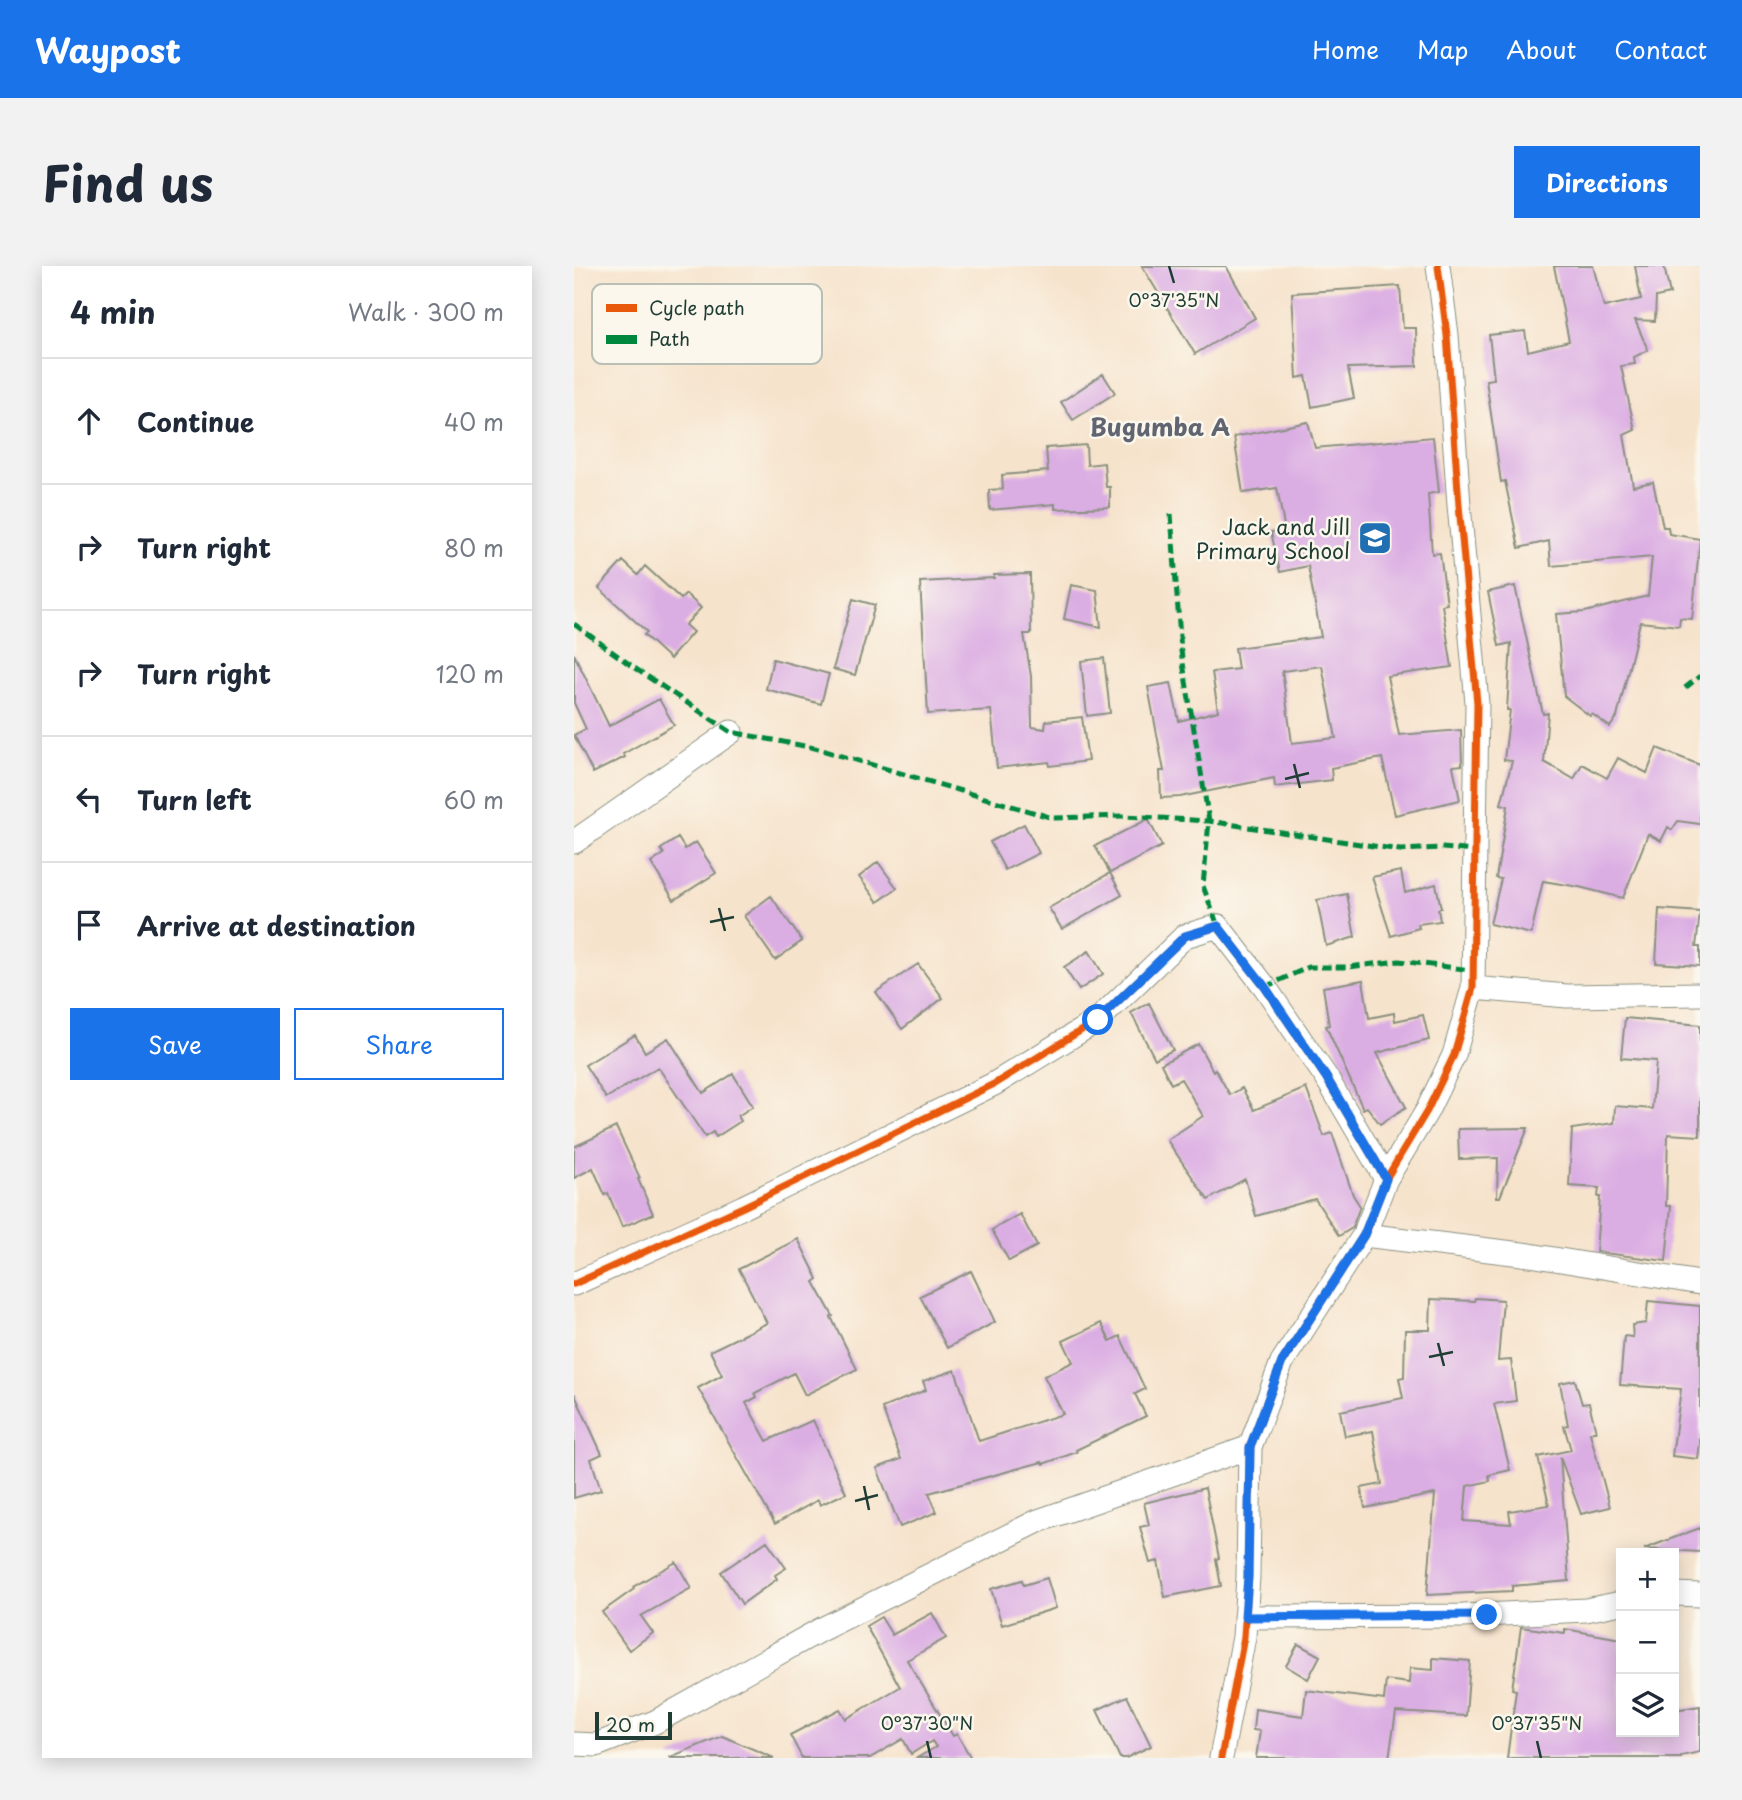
<!DOCTYPE html>
<meta charset="utf-8">
<style>
:root{--surface:#fff;--page:#f2f2f3;--text:#1f2937;--muted:#747a83;--line:#e0e1e3;--accent:#1a73e8}
body{margin:0;font-family:"Playpen Sans",sans-serif;background:var(--page);color:var(--text)}
.controls{position:absolute;right:21px;bottom:21px;display:grid;overflow:hidden;border-radius:0px;box-shadow:0 4px 18px #0003}
.controls button{width:63px;height:63px;display:grid;place-items:center;padding:0;border:0;border-bottom:2px solid var(--line);background:var(--surface);color:var(--text);font:35px sans-serif}
.scale{position:absolute;left:21px;bottom:18px;width:77px;box-sizing:border-box;padding-left:7px;border:4px solid #1f3d34;border-top:0;font-size:19px;line-height:24px;white-space:nowrap;color:#1f3d34;-webkit-text-stroke:5px #fbf7ec;paint-order:stroke}
.stop{position:absolute;width:21px;height:21px;margin:-16px;border:5px solid #1a73e8;border-radius:50%;background:#fff}
.stop.end{background:#1a73e8;border-color:#fff;box-shadow:0 2px 7px #0008}
.list{margin:0;padding:0;list-style:none}
h2{display:flex;justify-content:space-between;align-items:center;height:91px;margin:0;padding:0 28px;font-size:30px}
h2 small{font-size:23px;font-weight:400;color:var(--muted)}
.list li{display:grid;grid-template-columns:46px 1fr auto;gap:21px;align-items:center;box-sizing:border-box;height:126px;padding:0 28px;border-top:2px solid var(--line)}
.list b{display:block;font-size:26px;white-space:nowrap}
.list em{font-size:23px;font-style:normal;color:var(--muted)}
.actions{display:flex;gap:14px;padding:21px 28px}
.actions a{flex:1;padding:16px 0;border:2px solid var(--accent);border-radius:0px;text-align:center;font-size:24px;color:var(--accent)}
.actions .main{background:var(--accent);color:#fff}
.icon{flex:none;width:38px;height:38px;fill:none;stroke:currentColor;stroke-width:2;stroke-linecap:round;stroke-linejoin:round}
.map{position:relative;flex:none;width:1126px;height:1492px;overflow:hidden;border-radius:0px}
header{display:flex;align-items:center;gap:42px;box-sizing:border-box;height:98px;padding:0 35px;background:var(--accent);color:#fff}
header strong{font-size:33px}
nav{display:flex;gap:38px;margin-inline-start:auto;font-size:24px}
.intro{display:flex;align-items:center;justify-content:space-between;box-sizing:border-box;height:168px;padding:0 42px}
h1{margin:0;font-size:49px}
.button{padding:18px 32px;border-radius:0px;background:var(--accent);color:#fff;font-size:24px;font-weight:700}
main{display:flex;gap:42px;padding:0 42px}
aside{flex:1;background:var(--surface);border-radius:0px;box-shadow:0 4px 18px #0003}
.map>svg:first-child{display:block}
.building{fill:#dbaee3;fill-rule:evenodd}
.lines{fill:none;stroke-linecap:round;stroke-linejoin:round}
.minor-casing{stroke:#8a9080;stroke-width:25}
.minor{stroke:#fff;stroke-width:23}
.quiet{stroke:#00873e;stroke-width:5;stroke-dasharray:10 5;stroke-linecap:butt}
.cycleway-casing{stroke:#fbf7ec;stroke-width:11}
.cycleway{stroke:#e8590c;stroke-width:7}
.route{stroke:#1a73e8;stroke-width:9}
.ticks{fill:none;stroke:#1f3d34;stroke-width:2.5}
.labels{text-anchor:middle;dominant-baseline:central;stroke-width:5;stroke-linejoin:round;paint-order:stroke}
.poi-label{font-size:21px;fill:#1f3d34;stroke:#fbf7ec;text-anchor:end}
.quarter-label{font-size:24px;font-weight:bold;fill:#616571;stroke:#fbf7ec}
.key{fill:#fbf7ec;stroke:#b9bfb5;stroke-width:2}
.key-label{font-size:19px;fill:#1f3d34}
.ticks-label{font-size:18px;text-anchor:middle;fill:#1f3d34;stroke:#fbf7ec;stroke-width:5;stroke-linejoin:round;paint-order:stroke}
</style>
<header>
<strong>Waypost</strong>
<nav><a>Home</a><a>Map</a><a>About</a><a>Contact</a></nav>
</header>
<div class="intro"><h1>Find us</h1><a class="button">Directions</a></div>
<main>
<aside>
<h2>4 min<small>Walk · 300 m</small></h2>
<ul class="list">
<li><svg class="icon" aria-label="ahead" viewBox="0 0 24 24"><path d="M12 20V5M6 11l6-6 6 6"/></svg><div><b>Continue</b></div><em>40 m</em></li>
<li><svg class="icon" aria-label="right" viewBox="0 0 24 24"><path d="M7 20v-9h11M14 6l5 5-5 5"/></svg><div><b>Turn right</b></div><em>80 m</em></li>
<li><svg class="icon" aria-label="right" viewBox="0 0 24 24"><path d="M7 20v-9h11M14 6l5 5-5 5"/></svg><div><b>Turn right</b></div><em>120 m</em></li>
<li><svg class="icon" aria-label="left" viewBox="0 0 24 24"><path d="M17 20v-9H6M10 6l-5 5 5 5"/></svg><div><b>Turn left</b></div><em>60 m</em></li>
<li><svg class="icon" aria-label="arrive" viewBox="0 0 24 24"><path d="M6 21V4h12l-3 4 3 4H6"/></svg><div><b>Arrive at destination</b></div></li>
</ul>
<div class="actions"><a class="main">Save</a><a>Share</a></div>
</aside>
<div class="map">
<svg width="1126" height="1492" viewBox="0 0 1126 1492">
<rect width="100%" height="100%" fill="#fbf7ec"/>
<filter id="ink" filterUnits="userSpaceOnUse"><feTurbulence type="fractalNoise" baseFrequency=".0143" numOctaves="2"/><feDisplacementMap in="SourceGraphic" scale="14" xChannelSelector="R" yChannelSelector="G"/><feConvolveMatrix kernelMatrix="1 2 1 2 8 2 1 2 1" color-interpolation-filters="sRGB"/></filter>
<filter id="wash" filterUnits="userSpaceOnUse"><feTurbulence type="fractalNoise" baseFrequency=".00686" numOctaves="4" result="noise"/><feDisplacementMap in="SourceGraphic" scale="28" xChannelSelector="R" yChannelSelector="G"/><feGaussianBlur stdDeviation="1.57" result="paint"/><feColorMatrix in="noise" values="0 0 0 0 0 0 0 0 0 0 0 0 0 0 0 0 0 1.4 0 .05"/><feComposite in="paint" operator="in"/></filter>
<g filter="url(#wash)">
<rect width="100%" height="100%" fill="#f6e3cc"/>
<g id="blocks">
<path class="building" d="M568,0H652L681,52L621,88Z
M980,0H1019L1030,41L1067,33L1061,0H1090L1096,28L1082,31L1081,55L1061,54L1074,84L1060,91L1061,98L1047,100L1061,164L1050,169L1059,220L1079,216L1089,261H1094L1095,268L1126,273L1118,353L1106,352L1105,360L1066,356L1043,451L1036,461L1018,448L1016,450L990,430L982,348L1011,346L1074,330L1078,291L977,300L975,275L945,282L931,215L927,216L912,114L920,113L915,69L951,65L954,85L995,75Z
M826,20L829,62H842L843,100L774,102L780,132L738,141L732,110L723,112L718,27Z
M529,108L541,127L499,154L487,136Z
M734,156L741,182L859,171L865,226L854,228L858,288L866,287L873,338L868,339L878,401L813,410L825,469L887,464L888,499L879,500L886,534L821,549L808,492L757,502L758,514L701,521L700,512L606,531L587,532L586,505H590L574,421L597,417L605,455L644,445L638,406L664,403L661,382L747,371L734,300L706,306L697,266L711,265L703,222L669,227L660,171ZM748,400L762,472L718,477L708,405Z
M512,179L513,199L530,197L532,221H536V241L481,243V238L416,244L415,224L429,223L428,209L474,205L472,182Z
M49,295L64,309L71,300L107,333L112,328L127,342L111,359L119,366L96,393L70,369L73,366L25,322Z
M456,308L457,368H450L457,410L458,461L471,463L472,455L508,451L514,495L476,500L475,496L423,502L417,444L354,448L346,316L420,312V309Z
M497,319L523,324L527,361L490,353Z
M941,320L969,448L974,447L970,496L1000,513L1008,498L1033,512L1044,492L1073,507L1083,482L1126,499V558L1104,555L1098,564L1094,561L1087,575L1074,568L1049,632L1005,621L969,615L957,668L916,658L927,613L922,612L934,540L927,538L938,495L930,494L936,444H933L937,377L925,380L914,326Z
M279,333L301,339L281,409L259,403Z
M0,388L35,460L85,433L100,459L49,488L51,491L19,507L0,469L12,463L0,437Z
M530,392L536,447L513,450L507,395Z
M199,393L255,408L247,438L192,423Z
M574,553L588,580L536,607L521,580Z
M450,558L465,587L431,604L416,576Z
M104,572L111,583L122,576L142,607L100,634L77,597L90,588L87,583Z
M304,596L323,622L304,636L285,611Z
M827,605L831,627L862,618L867,642L864,643L866,655L844,658L845,662L817,670L798,611Z
M536,607L548,629L488,663L475,642Z
M773,628L781,671L752,680L743,634Z
M197,630L228,675L201,694L170,650Z
M1085,643L1126,646L1122,681H1126V700L1082,697Z
M515,685L529,708L505,724L490,701Z
M344,698L369,732L328,763L302,726Z
M789,714L795,752L820,747L821,755L849,749L855,774L803,787L832,841L806,858L793,841L789,843L752,760L755,759L749,721Z
M575,737L599,784L581,793L557,747Z
M1051,752L1126,759V870L1094,868L1092,940H1097L1092,995L1022,986L1026,931H1024L1025,922L995,920L998,863L1040,857L1041,840L1078,843L1082,795L1047,792Z
M61,769L71,786L94,772L129,827L159,808L179,840L164,850L167,855L142,871L139,866L131,871L84,801L32,832L11,799Z
M624,778L639,805L641,803L656,829L668,822L680,844L732,822L750,870L758,867L779,929L786,940L778,962L765,970L741,933L682,950L671,913L634,934L593,874L629,850L607,813L597,818L587,798Z
M42,861L66,912L64,913L79,948L48,961L34,927L31,929L19,902L0,912V881Z
M954,862L926,931H923L924,892L885,893L884,863Z
M446,948L463,980L435,995L418,964Z
M224,973L244,1013L240,1016L259,1050L257,1051L283,1103L231,1129L220,1107L181,1127L183,1131L172,1137L193,1175L239,1154L272,1227L246,1239L244,1234L201,1258L124,1122L148,1109L136,1085L193,1057L165,1003Z
M397,1005L421,1056L373,1082L346,1030Z
M901,1032L929,1034L924,1095L937,1094L942,1135L920,1138L936,1204L915,1209L916,1215L893,1220L890,1255L937,1258L935,1245L975,1239L964,1191L997,1184L990,1160L994,1159L986,1117L1001,1114L1008,1138L1015,1137L1022,1165L1016,1167L1036,1241L1007,1248L986,1191L995,1315L938,1320V1325L853,1329L861,1228L791,1242L787,1222L808,1218L799,1165L771,1170L766,1145L829,1132L825,1112L830,1111L831,1064H856L857,1033L900,1035Z
M1074,1035L1126,1040V1177L1124,1193L1098,1190L1107,1123L1046,1119L1050,1070L1059,1071L1058,1059L1072,1057Z
M527,1057L536,1075L546,1070L571,1123L561,1128L572,1150L502,1184L503,1186L469,1198L468,1196L355,1227L363,1246L326,1261L303,1202L327,1193L308,1142L352,1124L349,1115L381,1104L405,1175L489,1148L470,1110L499,1096L489,1075Z
M0,1127L28,1188L17,1193L27,1224L0,1232Z
M631,1222L645,1292L642,1293L647,1320L591,1331L584,1295L576,1297L566,1261L575,1259L570,1237Z
M1126,1262V1286L1070,1283Z
M193,1275L212,1302L201,1309L203,1313L168,1338L147,1306Z
M102,1296L117,1322L67,1350L79,1367L55,1384L28,1346L60,1323L59,1321Z
M473,1312L482,1342L428,1359L417,1323L448,1314L450,1319Z
M358,1347L372,1372L333,1394L379,1470L383,1468L397,1492H343L362,1481L358,1475L337,1488L329,1473L296,1492H228L216,1469L266,1443L272,1453L326,1421L292,1360L307,1351L318,1369Z
M947,1361L991,1367V1363L1047,1373V1466H1100V1444L1126,1440V1486L1107,1490V1492H933L942,1424L938,1423Z
M724,1378L746,1390L734,1413L712,1400Z
M859,1392L896,1395L892,1450L822,1446L815,1492H682L686,1465L679,1464L681,1443L729,1450L732,1424L810,1434L812,1414L835,1417L836,1402L859,1404Z
M553,1430L577,1480L552,1492H546L523,1444Z
M148,1470L200,1492H97L96,1491Z"/>
</g>
</g>
<g filter="url(#ink)">
<use href="#blocks" fill-opacity="0" stroke="#8a9080" stroke-width="2"/>
<g class="lines">
<g class="minor-casing">
<path id="minor" d="M0,576L157,466
M899,722L993,730L1126,728
M790,969L956,989L1126,1017
M0,1018L169,941L420,818L524,754L611,670L644,660L691,721L752,811L812,913
M1100,1328L1126,1329
M671,1351L889,1350L1012,1344L1047,1337
M0,1478L22,1479L81,1456L246,1364L464,1255L676,1181
M647,1492L670,1371L674,1311L676,1181L708,1096L790,969L812,913L853,845L880,789L899,722L903,437L885,239L873,69L864,0"/>
</g>
<use href="#minor" class="minor"/>
<path class="quiet" d="M597,248L607,385L635,555L629,620L644,660
M0,358L62,403L157,466L241,482L479,552L551,550L635,555L826,584L868,582L902,585
M1111,422L1126,410
M691,721L735,701H774L825,695L898,704"/>
<g class="cycleway-casing">
<path id="cycleway" d="M0,1018L169,941L420,818L524,754L611,670L644,660L691,721L752,811L812,913
M647,1492L670,1371L674,1311L676,1181L708,1096L790,969L812,913L853,845L880,789L899,722L903,437L885,239L873,69L864,0"/>
</g>
<use href="#cycleway" class="cycleway"/>
</g>
</g>
<g class="lines" filter="url(#ink)">
<path class="route" d="M524,754L611,670L644,660L691,721L752,811L812,913L790,969L708,1096L676,1181L674,1311L671,1351L913,1349"/>
</g>
<path class="ticks" d="M595,0L600,17M720,498L726,522M711,513L735,507M145,642L151,665M136,656L160,651M864,1077L870,1100M855,1091L879,1086M290,1220L295,1244M281,1235L304,1229M353,1475L357,1492M963,1475L967,1492"/>
<defs>
<g id="school-square" transform="scale(1.75)"><rect x="-9" y="-9" width="18" height="18" rx="4" fill="#1f6fb2" stroke="#fbf7ec"/><path d="M0-5L7-2L0 1L-7-2ZM-4 1L0 2.5L4 1V4Q0 6-4 4Z" fill="#fff"/></g>
</defs>
<g fill-rule="evenodd">
<use href="#school-square" x="801" y="272"/>
</g>
<g class="labels">
<g class="poi-label">
<text x="776" y="260">Jack and Jill<tspan x="776" dy="24">Primary School</tspan></text>
</g>
<g class="quarter-label">
<text x="586" y="160">Bugumba A</text>
</g>
</g>
<rect x="18" y="18" width="230" height="80" rx="10" class="key"/>
<rect x="32" y="38" width="31" height="8" fill="#e8590c"/>
<rect x="32" y="69" width="31" height="9" fill="#00873e"/>
<g class="key-label">
<text x="75" y="49">Cycle path</text>
<text x="75" y="80">Path</text>
</g>
<g class="ticks-label">
<text x="600" y="41">0°37'35"N</text>
<text x="353" y="1464">0°37'30"N</text>
<text x="963" y="1464">0°37'35"N</text>
</g>
</svg>
<div class="controls">
<button>+</button>
<button>−</button>
<button><svg class="icon" aria-label="layers" viewBox="0 0 24 24"><path d="M12 4l9 5-9 5-9-5zM3 14l9 5 9-5"/></svg></button>
</div>
<div class="scale">20 m</div>
<div class="stop" style="left:524px;top:754px"></div>
<div class="stop end" style="left:913px;top:1349px"></div>
</div>
</main>
